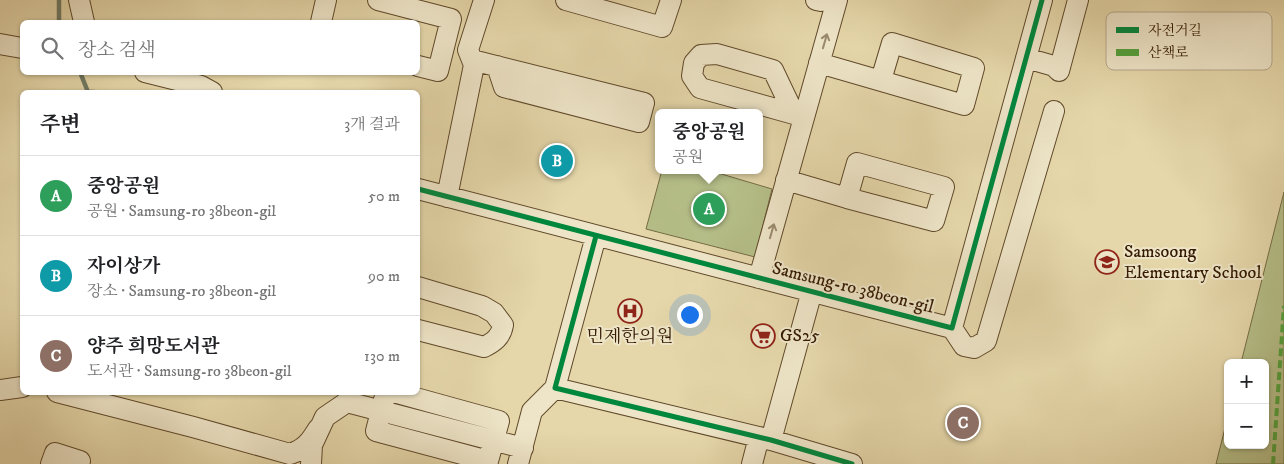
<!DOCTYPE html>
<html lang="ko">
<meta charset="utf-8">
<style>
:root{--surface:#fff;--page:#f6f6f6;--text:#202124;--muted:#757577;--line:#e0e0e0;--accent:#7c3aed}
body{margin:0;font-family:"IM FELL DW Pica","Noto Serif KR",serif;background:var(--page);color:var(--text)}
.controls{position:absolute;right:15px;bottom:15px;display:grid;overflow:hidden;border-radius:8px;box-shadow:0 1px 4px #0004}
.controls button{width:45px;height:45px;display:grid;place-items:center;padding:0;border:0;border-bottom:1px solid var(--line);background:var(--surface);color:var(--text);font:25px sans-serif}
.you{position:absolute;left:689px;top:314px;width:18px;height:18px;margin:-12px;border:4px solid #fff;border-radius:50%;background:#1a73e8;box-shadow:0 0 0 8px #1a73e833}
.badge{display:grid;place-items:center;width:32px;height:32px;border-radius:50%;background:var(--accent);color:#fff;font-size:16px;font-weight:700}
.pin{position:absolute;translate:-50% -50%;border:2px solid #fff;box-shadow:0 1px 5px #0006}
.popup{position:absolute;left:655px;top:109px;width:108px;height:65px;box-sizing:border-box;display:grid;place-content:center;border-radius:8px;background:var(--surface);filter:drop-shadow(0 1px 4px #0005);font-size:16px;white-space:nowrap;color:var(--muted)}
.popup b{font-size:19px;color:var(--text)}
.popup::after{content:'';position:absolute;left:50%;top:100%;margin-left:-10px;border:10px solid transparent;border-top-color:var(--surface)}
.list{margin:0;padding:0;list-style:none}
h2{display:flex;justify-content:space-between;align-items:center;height:65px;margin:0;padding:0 20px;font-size:21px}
h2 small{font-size:16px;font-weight:400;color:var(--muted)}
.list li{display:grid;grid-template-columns:32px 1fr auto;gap:15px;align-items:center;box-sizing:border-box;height:80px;padding:0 20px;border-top:1px solid var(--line)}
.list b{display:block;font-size:19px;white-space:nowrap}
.list p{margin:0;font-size:16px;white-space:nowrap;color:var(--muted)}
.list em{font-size:16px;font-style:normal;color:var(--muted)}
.icon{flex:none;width:28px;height:28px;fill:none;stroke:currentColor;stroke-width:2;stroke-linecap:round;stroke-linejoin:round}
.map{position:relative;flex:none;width:1284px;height:464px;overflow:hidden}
.search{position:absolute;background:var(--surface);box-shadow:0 1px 4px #0004;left:20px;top:20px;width:400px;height:55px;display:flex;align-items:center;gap:12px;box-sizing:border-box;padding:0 18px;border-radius:8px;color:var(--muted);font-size:19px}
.panel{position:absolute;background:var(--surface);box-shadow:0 1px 4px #0004;left:20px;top:90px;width:400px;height:305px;border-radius:8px}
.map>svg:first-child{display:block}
.green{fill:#b5be88;stroke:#746c44}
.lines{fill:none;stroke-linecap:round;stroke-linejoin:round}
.stream{stroke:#6f7a65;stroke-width:4.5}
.minor-casing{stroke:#60492a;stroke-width:22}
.minor{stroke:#eee5c8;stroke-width:20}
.quiet{stroke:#53a13c;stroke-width:4;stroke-dasharray:8 4;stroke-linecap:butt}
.cycleway-casing{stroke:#eee5c8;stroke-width:8}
.cycleway{stroke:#00873e;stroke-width:5}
.oneway{stroke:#9a8a6e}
.labels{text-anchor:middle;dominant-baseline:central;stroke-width:4;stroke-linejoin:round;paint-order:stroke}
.poi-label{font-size:18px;fill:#341a00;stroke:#eee5c8;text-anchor:start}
.street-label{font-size:18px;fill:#341a00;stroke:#eee5c8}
.key{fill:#eee5c8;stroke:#b6a88c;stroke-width:1}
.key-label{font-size:14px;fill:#341a00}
</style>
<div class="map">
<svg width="1284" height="464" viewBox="0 0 1284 464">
<rect width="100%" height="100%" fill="#e5d7aa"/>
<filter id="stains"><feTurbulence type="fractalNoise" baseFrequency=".004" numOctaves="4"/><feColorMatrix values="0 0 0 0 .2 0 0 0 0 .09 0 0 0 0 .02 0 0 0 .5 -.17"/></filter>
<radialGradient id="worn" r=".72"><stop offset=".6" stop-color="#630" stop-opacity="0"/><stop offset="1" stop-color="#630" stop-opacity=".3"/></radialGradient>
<path class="green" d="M662,170H708L772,189L755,257L646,229Z
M1284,192V464H1216L1228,416V445H1265V363H1241Z"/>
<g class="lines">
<path class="stream" d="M59,0V22
M80,72L88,92H94"/>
<g class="minor-casing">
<path id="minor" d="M79,0L84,22
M378,0L451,19L438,71L418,66
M566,0L662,27L671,0
M816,0L821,1L822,0
M321,22L326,0
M0,44L22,48
M1026,58L1054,66L1059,71L1078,0
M472,60L644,103L639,122L504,87L497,66
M819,63L964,105L974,68L892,43L881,80
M145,72L201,86L212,92
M794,114L773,70L717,54L701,55L694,63L692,76L700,88L794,114L804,117
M786,180L847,198L857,163L944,187L934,221L847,198
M418,189L952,328L1042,0
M447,197L474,65L468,50L484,0
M596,236L555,388L771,440L852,464
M759,278L837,0
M418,287L482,306L494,313L503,325C501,337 494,342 484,347L418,330
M952,328L964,346L974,348L986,341L1054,111
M0,390L22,387
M57,392L193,427L290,454C305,449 310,442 318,429
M350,392L347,402L523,448
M386,392L376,431L488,461L499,421L394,392
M771,440L812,291
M51,464L55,453L80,461L79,464
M311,464L312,445L325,417L347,402
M518,464L532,411L555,388
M752,464L759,437"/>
</g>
<use href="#minor" class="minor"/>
<path class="quiet" d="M1273,464L1284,306"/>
<g class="cycleway-casing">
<path id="cycleway" d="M418,189L952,328L1042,0
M596,236L555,388L771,440L852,464"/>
</g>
<use href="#cycleway" class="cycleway"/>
</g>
<defs><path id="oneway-shaft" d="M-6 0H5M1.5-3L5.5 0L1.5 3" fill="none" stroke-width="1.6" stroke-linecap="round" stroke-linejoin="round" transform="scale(1.25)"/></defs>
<g class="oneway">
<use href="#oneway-shaft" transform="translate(825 41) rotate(-74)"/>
<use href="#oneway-shaft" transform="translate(772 231) rotate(-74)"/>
</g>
<defs>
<g id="school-ring" transform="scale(1.25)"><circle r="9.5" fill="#eee5c8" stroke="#8f2418" stroke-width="1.5"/><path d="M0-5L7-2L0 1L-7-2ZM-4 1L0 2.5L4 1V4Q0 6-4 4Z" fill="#8f2418"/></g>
<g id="hospital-ring" transform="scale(1.25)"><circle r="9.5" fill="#eee5c8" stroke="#8f2418" stroke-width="1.5"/><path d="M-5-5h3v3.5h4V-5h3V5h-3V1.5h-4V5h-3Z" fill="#8f2418"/></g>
<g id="supermarket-ring" transform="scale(1.25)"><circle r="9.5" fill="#eee5c8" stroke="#8f2418" stroke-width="1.5"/><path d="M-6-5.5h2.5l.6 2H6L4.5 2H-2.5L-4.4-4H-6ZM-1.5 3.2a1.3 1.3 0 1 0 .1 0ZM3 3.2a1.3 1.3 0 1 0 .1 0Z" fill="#8f2418"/></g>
</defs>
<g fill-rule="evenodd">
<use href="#school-ring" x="1107" y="262"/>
<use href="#hospital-ring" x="630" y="311"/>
<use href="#supermarket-ring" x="763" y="336"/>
</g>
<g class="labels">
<g class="poi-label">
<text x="1124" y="252">Samsoong<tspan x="1124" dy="21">Elementary School</tspan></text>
<text x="780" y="336">GS25</text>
<text x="630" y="337" text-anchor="middle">민제한의원</text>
</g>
<g class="street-label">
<text transform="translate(853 288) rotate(14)">Samsung-ro 38beon-gil</text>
</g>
</g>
<rect x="1106" y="12" width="166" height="58" rx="8" class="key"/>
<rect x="1116" y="27" width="23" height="6" fill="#00873e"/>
<rect x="1116" y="49" width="23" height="7" fill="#53a13c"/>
<g class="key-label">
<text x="1148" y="35">자전거길</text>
<text x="1148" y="57">산책로</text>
</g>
<rect width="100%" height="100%" filter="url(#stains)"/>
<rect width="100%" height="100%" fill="url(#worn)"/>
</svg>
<div class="controls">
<button>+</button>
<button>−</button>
</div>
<div class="you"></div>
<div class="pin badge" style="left:709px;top:209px;background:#2e9e5b">A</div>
<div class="popup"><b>중앙공원</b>공원</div>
<div class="pin badge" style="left:557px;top:161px;background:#0f9aa8">B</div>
<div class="pin badge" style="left:963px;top:423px;background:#8d6e63">C</div>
<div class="search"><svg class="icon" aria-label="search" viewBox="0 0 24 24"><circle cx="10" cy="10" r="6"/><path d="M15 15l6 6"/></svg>장소 검색</div>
<section class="panel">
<h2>주변<small>3개 결과</small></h2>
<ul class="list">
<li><span class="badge" style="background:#2e9e5b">A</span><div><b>중앙공원</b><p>공원 · Samsung-ro 38beon-gil</p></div><em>50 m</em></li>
<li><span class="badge" style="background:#0f9aa8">B</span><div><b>자이상가</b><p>장소 · Samsung-ro 38beon-gil</p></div><em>90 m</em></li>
<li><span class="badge" style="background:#8d6e63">C</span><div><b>양주 희망도서관</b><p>도서관 · Samsung-ro 38beon-gil</p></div><em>130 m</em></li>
</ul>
</section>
</div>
